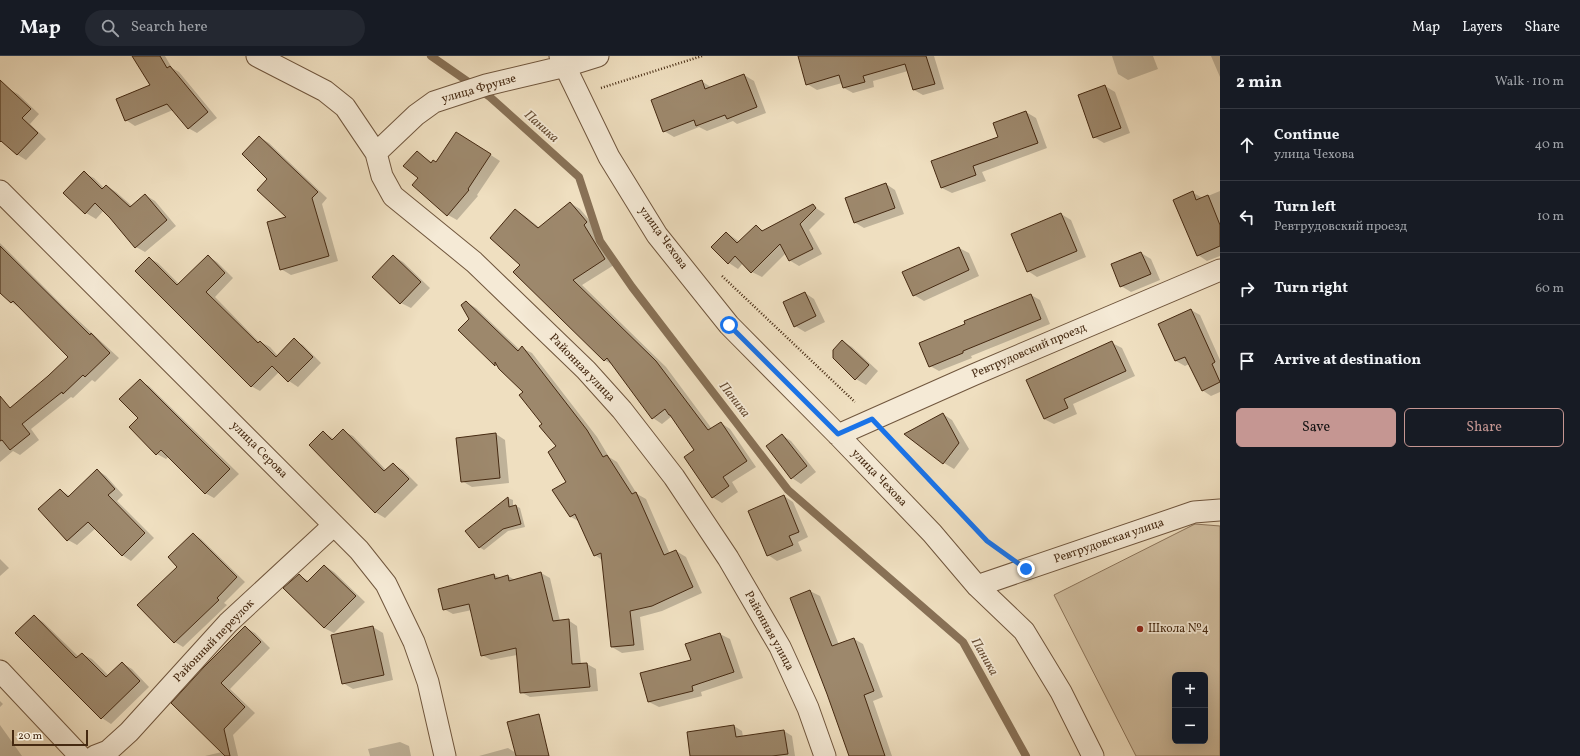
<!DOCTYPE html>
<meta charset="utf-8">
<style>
:root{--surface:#171b24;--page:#242831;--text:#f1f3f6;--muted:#9ea1a6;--line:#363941;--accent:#c59692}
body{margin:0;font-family:Vollkorn,serif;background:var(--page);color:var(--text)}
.controls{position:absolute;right:12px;bottom:12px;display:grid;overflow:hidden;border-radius:6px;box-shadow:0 4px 16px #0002}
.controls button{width:36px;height:36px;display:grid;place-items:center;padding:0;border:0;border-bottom:1px solid var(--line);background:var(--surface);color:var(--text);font:20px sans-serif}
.scale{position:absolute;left:12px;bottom:10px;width:76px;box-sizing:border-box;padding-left:4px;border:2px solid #452911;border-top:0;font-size:11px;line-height:14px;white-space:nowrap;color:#452911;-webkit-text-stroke:3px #f5ead6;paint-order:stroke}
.stop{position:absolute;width:12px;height:12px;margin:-9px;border:3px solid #1a73e8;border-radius:50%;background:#fff}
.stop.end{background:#1a73e8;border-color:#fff;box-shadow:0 1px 4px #0008}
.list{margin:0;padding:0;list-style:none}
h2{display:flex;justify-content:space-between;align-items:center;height:52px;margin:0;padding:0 16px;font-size:17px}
h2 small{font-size:13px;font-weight:400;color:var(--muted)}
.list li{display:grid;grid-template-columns:26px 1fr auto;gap:12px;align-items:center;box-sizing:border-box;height:72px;padding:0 16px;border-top:1px solid var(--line)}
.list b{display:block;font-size:15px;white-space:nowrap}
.list p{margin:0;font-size:13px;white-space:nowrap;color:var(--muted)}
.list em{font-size:13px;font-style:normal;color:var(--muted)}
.actions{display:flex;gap:8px;padding:12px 16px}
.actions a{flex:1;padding:9px 0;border:1px solid var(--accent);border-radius:6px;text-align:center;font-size:14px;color:var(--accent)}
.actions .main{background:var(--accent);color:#111}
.icon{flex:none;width:22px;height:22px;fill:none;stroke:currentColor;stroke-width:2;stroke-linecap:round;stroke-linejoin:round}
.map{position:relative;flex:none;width:1220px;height:700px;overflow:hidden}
header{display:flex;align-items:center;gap:24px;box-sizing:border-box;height:56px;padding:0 20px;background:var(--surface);border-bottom:1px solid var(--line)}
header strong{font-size:19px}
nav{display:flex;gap:22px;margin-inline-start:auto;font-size:14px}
.search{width:280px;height:36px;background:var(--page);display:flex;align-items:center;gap:10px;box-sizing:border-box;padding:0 14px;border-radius:22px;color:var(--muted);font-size:15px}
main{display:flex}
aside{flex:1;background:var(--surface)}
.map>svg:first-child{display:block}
.green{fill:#d2c0a2;stroke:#8c745a;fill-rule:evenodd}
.shadow{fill:#0003}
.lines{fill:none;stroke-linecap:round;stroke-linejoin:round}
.stream{stroke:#887156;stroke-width:8}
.building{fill:#9d886c;stroke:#452911}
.minor-casing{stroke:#70563d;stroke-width:23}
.path{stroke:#452911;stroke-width:2.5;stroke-dasharray:1 2;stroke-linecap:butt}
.minor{stroke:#f5ead6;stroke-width:21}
.route{stroke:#1a73e8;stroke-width:5}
.poi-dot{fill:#8f2418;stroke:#f5ead6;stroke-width:1.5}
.labels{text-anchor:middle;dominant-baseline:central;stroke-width:3.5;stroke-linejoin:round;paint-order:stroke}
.street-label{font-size:12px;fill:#452911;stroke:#f5ead6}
.poi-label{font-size:12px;fill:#452911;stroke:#f5ead6;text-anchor:start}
.water-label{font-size:13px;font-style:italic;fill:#674d34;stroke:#f5ead6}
</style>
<header>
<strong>Map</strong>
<div class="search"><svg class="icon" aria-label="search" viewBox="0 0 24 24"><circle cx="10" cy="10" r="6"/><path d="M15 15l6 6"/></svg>Search here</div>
<nav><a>Map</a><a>Layers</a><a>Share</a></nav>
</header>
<main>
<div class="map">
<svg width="1220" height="700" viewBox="0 0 1220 700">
<rect width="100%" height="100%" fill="#efdfc0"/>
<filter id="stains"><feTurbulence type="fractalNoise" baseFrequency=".005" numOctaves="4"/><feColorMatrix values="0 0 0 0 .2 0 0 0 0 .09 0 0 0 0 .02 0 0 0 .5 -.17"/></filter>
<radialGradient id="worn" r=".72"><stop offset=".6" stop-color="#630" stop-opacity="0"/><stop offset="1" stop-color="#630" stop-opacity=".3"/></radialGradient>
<path class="green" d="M1195,468L1220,470V700H1136L1054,539ZM1175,619H1205V685H1175Z"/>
<path class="shadow" d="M134,0H165L172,12L179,16L217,62L197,77L188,72L173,54L135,70L126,64L151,29Z
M799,0H934L944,33L923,39L914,34L908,15L873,25L874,31L853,37L844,32L842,27L817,34L807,28Z
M1112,0H1153L1158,13L1128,24L1118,18Z
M1211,0H1220V21Z
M744,19L754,25L766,57L737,68L733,65L707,75L699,71L674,81L664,75L701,25L711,31Z
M1105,30L1115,36L1130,77L1104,87L1094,81Z
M9,33L18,38L39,58L30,68L46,83L26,104L18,99L0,82V42Z
M1026,56L1036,62L1047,92L982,116L986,125L952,137L942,132L933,105L999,82Z
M457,77L500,105L477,139L478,140L457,164L448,159L420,122L417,96L433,107H436Z
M259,81L269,87L327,142L322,148L338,205L291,219L281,213L288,162L269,123Z
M84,117L94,122L104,132L107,130L116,136L132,150L145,139L155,145L176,170L145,196L136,191L104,154L96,163L86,157L65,137Z
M886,128L895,134L904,158L864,172L854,166Z
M1220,135V200L1207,205L1198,199L1193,137L1203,142Z
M570,147L580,153L596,172L593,175L614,209L582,229L666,311L712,373L721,367L730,373L756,411L732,426L738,436L722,447L712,441L696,394L672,360L662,368L653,362L613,309L604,304L522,208L515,154L525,160L540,172Z
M813,150L825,158L809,174L822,198L799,210L789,204L786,197L762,221L752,216L743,207L738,213L729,207L727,177L740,186L756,170L764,175Z
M1061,158L1071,164L1086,201L1037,221L1028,215Z
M0,187L67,254L119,302L95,326L92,324L73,342L71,341L31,373L39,384L20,399L13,395L0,406V360L49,321L69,301L20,252L11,246L0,235Z
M959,192L969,197L979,220L924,245L914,239Z
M1141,197L1151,203L1160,224L1131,236L1121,230Z
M208,200L217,206L233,222L215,241L260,287L261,286L270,291L278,300L294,284L303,289L321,307L298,331L289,325L279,316L260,335L251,330L149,202L158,207L179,228Z
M393,200L403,206L430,232L411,252L401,247Z
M805,237L814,243L825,266L805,276L795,270Z
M1031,239L1040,244L1050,268L971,300L972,302L939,315L930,310Z
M466,246L476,252L520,294L522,292L532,297L597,381L609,401L617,406L637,438L646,443L670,498L676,495L686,501L702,537L662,555L640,561L644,594L622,597L612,591L602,504L595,499L580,466L571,461L554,434L567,426L558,391L524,336L460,274L470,263Z
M1191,254L1200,259L1220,304V336L1211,340L1202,334L1189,308L1185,310L1176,305L1159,268Z
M842,285L852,291L878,315L866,329L856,323Z
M1112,287L1122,292L1135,320L1073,348L1077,358L1054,368L1044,363Z
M140,325L149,330L239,418L214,442L205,437L169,400L166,403L157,398L139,362Z
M943,358L952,364L969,393L954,413L944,407L906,378Z
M343,375L353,380L387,415L393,408L403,414L418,429L385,462L375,456L323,376L334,383Z
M496,378L505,384L509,427L472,431L462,425Z
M782,379L791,385L816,416L801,428L792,422Z
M97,414L106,420L123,439L117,445L154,482L131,505L122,499L96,472L77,489L68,484L60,434L70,440Z
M784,440L793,446L808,481L798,486L802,495L777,505L768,499Z
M508,442L513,444V450H516L520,452L525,471L508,475L484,494L479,491L467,475Z
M193,478L201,483L245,526L224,547L227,549L183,591L175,586L138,549L178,511Z
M0,503L9,512L0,520Z
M325,510L334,516L365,546L334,577L324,572L299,519L309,525Z
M541,517L550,522L560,565L568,564L577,570L581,608H587L596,613L598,635L530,641L521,636L517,599L491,604L482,599L472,554L453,558L444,553L494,519L500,522L508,520L515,524Z
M810,535L820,540L839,589L854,583L863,588L883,641L873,645L892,700H850L828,638L791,543Z
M34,560L43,566L79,601L82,598L92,603L109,620L122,607L132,613L149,631L111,668L102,662Z
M245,571L255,577L270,592L230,633L255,657L233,679L238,700H205L222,696L173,647Z
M373,571L383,577L393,624L353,633L343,627Z
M720,578L730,583L743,622L701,636L702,640L659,651L649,646Z
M0,645L3,648L0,651Z
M0,669L22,700H0Z
M734,670L742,675L743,681L784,675L792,680L795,700H691Z
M400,686L409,690L411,700H370L368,693Z
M508,692L516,697L517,700H479Z"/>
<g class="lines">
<path class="stream" d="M431,0L490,41L579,121L600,185L632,231L788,434L963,586L1026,700"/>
</g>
<path class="building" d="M132,0H160L167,12L170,10L208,56L188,73L167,48L125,65L116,43L150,29Z
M798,0H926L935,28L913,34L905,8L863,20L865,26L843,32L839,19L806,29Z
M744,18L757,51L727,63L725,59L696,70L694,64L663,76L651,44L702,24L705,33Z
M0,24L31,53L22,62L38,77L17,99L1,85L0,86Z
M1105,29L1121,72L1093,82L1078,39Z
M1026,55L1038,87L973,110L976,119L941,132L931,105L998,81L993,67Z
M456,76L491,98L468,133L469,134L447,160L412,129L418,122L403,110L417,95L431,107L433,104L436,106Z
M259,80L318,136L312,142L329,200L280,214L267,166L286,161L257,134L267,123L242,98Z
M84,115L102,133L106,129L130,151L145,138L167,164L135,192L110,162L95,147L85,158L63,137Z
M886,127L895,152L854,167L845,142Z
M1193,135L1196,144L1208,139L1220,169V190L1197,200L1173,144Z
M570,146L587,166L584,169L605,203L573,224L656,305L708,374L721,366L747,405L723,421L729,430L712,442L684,401L694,394L670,359H669L665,353L652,363L607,302L604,305L513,216L520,209L490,182L515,153L538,172Z
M813,148L816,152L800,168L813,193L789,205L780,188L751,217L735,200L728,208L711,191L726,176L737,187L756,169L762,175Z
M1061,157L1077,195L1027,216L1011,178Z
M0,190L90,279L91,277L110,297L85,321L83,319L63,338L62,336L22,368L30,378L10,394L2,384L0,385V340L10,352L48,320L68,301L13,245L11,247L0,237Z
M959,191L969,214L913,240L902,216Z
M1141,196L1151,218L1120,231L1111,208Z
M208,199L225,217L206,236L258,287L260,285L276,301L294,282L313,301L288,326L272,310L251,331L135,215L149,201L177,229Z
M393,199L421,226L400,248L372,221Z
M805,236L816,260L794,271L783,246Z
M1031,238L1041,263L963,295V297L929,311L919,287L965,268L964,265Z
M466,245L518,295L522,290L587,374L603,401L607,399L632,438L636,436L664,499L676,494L693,531L652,550L630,555L634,589L611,591L601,497L594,500L575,458L570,461L552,434L566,426L548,396L556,390L539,370L542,368L519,339L523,336L499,313L495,306V310L458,274L469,263L461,249Z
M1191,253L1215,306L1212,308L1220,326L1202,335L1185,301L1175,305L1158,268Z
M842,284L869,309L855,324L833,302V294Z
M1112,285L1126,315L1064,343L1068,352L1044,363L1026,324Z
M140,323L230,413L205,438L161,394L156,399L129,371L138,362L119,343Z
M943,357L959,387L943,408L904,378Z
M343,373L384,415L393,407L409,423L375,457L309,389L323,375L332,384Z
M496,377L500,422L461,426L456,382Z
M782,378L807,410L791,423L766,390Z
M97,413L115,433L108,439L145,477L122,500L88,466L67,485L38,453L60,433L68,441Z
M784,439L799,476L789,480L793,489L767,500L748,455Z
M508,441L509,451L516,449L521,468L503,473L479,492L465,475Z
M193,477L237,521L217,542L219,544L174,587L137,549L177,511L168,501Z
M324,509L356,540L324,572L283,532L299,518L307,526Z
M541,516L553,565L569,563L572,608L587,607L590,631L520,637L516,592L481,600L469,548L443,554L438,533L494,518L495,523L508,519L509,525Z
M810,534L832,590L854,582L874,635L864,639L885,700H849L827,638L790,542Z
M34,559L76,602L82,597L106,621L122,606L140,625L101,663L15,577Z
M245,570L261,586L221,627L245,651L224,673L230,700H225L171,647L204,611Z
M373,570L384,619L342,628L331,579Z
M720,577L734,616L692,630L693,635L648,646L640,617L691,604L685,588Z
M539,658L549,700H516L507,666Z
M734,669L736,681L784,674L788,698L772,700H690L687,676Z"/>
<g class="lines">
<g class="minor-casing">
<path id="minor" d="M257,0L325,35L345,51L376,97L382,120L393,140L474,206L586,314L622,354L674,421L728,502L780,591L808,652L825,700
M560,0L609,101L657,179L729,269L838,379L932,477L977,530L1024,575L1061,636L1093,700
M376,97L416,59L434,46L486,29L566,10L598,0
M0,135L359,494L386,528L414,586L428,626L445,700
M838,379L973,319L1220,214
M977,530L1194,456L1220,454
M0,615L80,700
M95,700L108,695L129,676L228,567L334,469"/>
</g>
<path class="path" d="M601,32L702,0
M722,220L855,346
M890,382L987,485L1003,497"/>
<use href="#minor" class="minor"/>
</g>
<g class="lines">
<path class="route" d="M729,269L838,378L872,363L987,485L1026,513"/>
</g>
<circle class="poi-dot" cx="1140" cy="573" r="4"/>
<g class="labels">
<g class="street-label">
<text transform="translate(479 33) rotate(-16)">улица Фрунзе</text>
<text transform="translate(663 182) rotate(54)">улица Чехова</text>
<text transform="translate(1029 295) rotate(-23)">Ревтрудовский проезд</text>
<text transform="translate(582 312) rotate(46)">Районная улица</text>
<text transform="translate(259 394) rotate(45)">улица Серова</text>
<text transform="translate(879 422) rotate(46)">улица Чехова</text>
<text transform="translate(1109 485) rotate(-19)">Ревтрудовская улица</text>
<text transform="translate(769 575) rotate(61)">Районная улица</text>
<text transform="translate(214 585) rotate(-46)">Районный переулок</text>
</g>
<g class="poi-label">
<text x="1148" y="573">Школа №4</text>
</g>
<g class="water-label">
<text transform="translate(541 71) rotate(42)">Паника</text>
<text transform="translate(734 344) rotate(52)">Паника</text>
<text transform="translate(984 601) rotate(60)">Паника</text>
</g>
</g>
<rect width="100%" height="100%" filter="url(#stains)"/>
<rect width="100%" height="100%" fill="url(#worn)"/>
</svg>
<div class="controls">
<button>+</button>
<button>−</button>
</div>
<div class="scale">20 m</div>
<div class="stop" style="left:729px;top:269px"></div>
<div class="stop end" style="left:1026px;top:513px"></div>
</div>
<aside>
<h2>2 min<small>Walk · 110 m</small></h2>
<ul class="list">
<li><svg class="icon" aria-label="ahead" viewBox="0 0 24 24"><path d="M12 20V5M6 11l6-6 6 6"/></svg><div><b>Continue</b><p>улица Чехова</p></div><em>40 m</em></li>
<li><svg class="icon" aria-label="left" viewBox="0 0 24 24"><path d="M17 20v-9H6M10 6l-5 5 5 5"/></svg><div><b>Turn left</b><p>Ревтрудовский проезд</p></div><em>10 m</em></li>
<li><svg class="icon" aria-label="right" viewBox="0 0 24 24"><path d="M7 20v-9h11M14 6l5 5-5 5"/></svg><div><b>Turn right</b></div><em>60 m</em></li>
<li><svg class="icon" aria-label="arrive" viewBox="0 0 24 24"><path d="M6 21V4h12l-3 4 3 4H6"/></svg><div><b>Arrive at destination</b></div></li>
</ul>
<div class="actions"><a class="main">Save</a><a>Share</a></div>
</aside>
</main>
